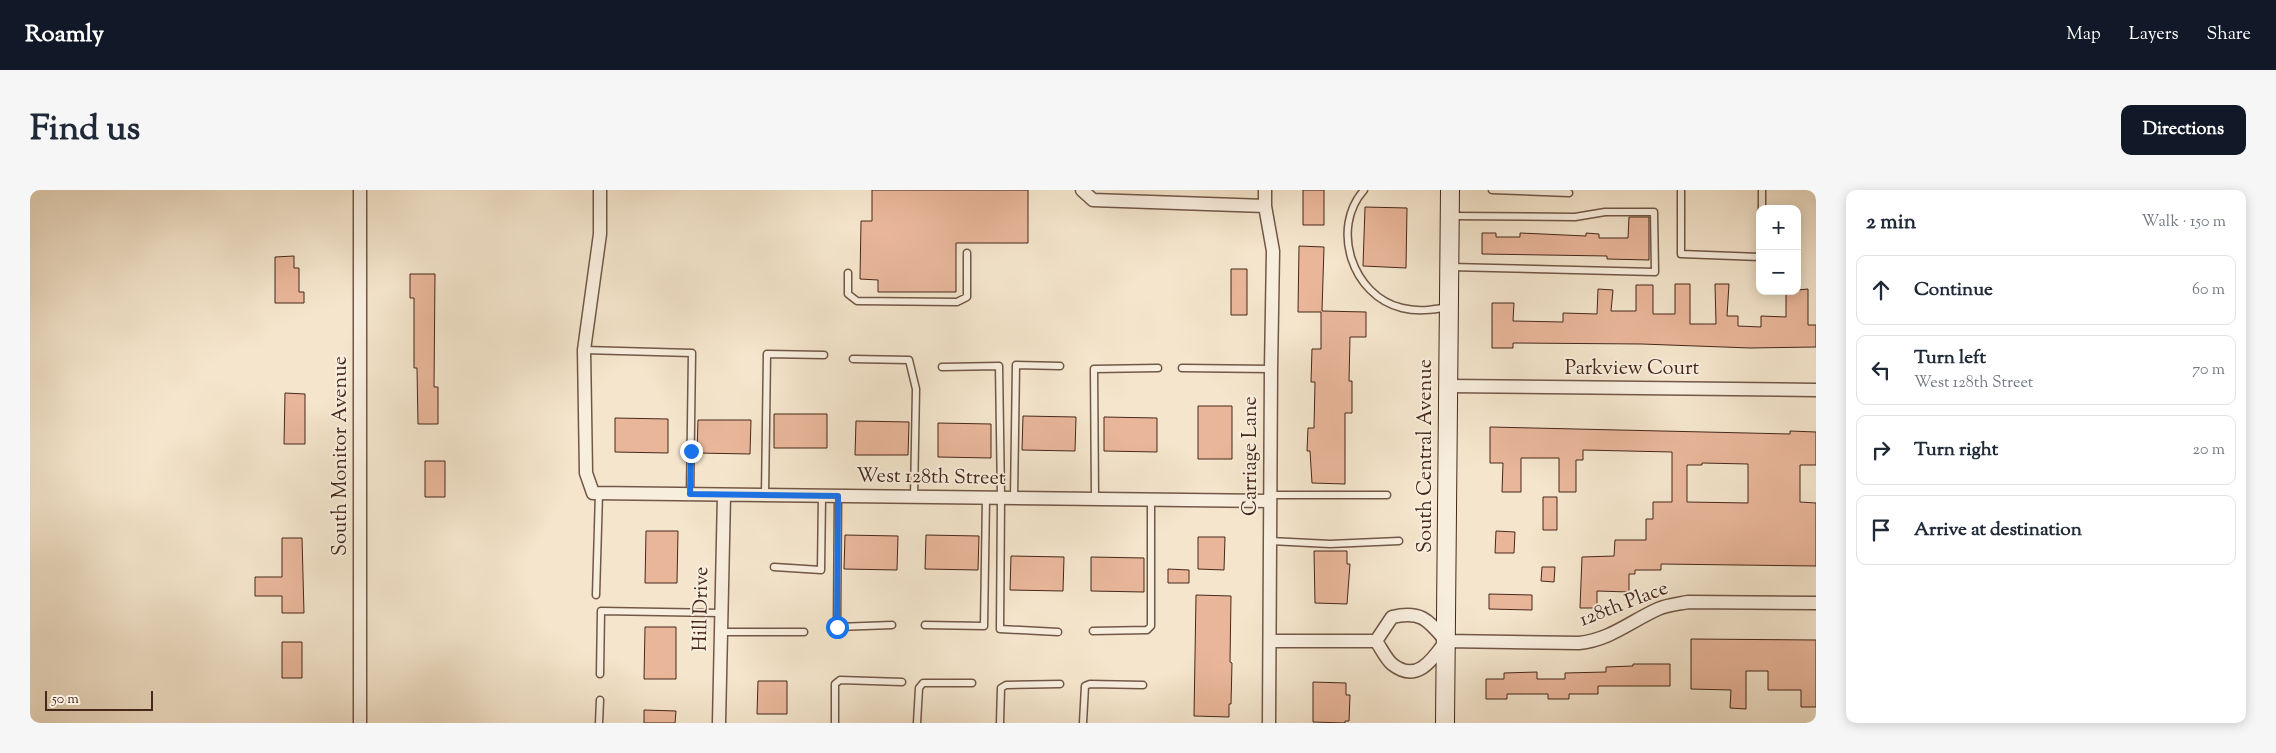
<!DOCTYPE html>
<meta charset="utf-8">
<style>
:root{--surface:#fff;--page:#f6f6f7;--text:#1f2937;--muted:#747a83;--line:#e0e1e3;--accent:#111827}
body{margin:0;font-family:"Sorts Mill Goudy",serif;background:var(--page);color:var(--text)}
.controls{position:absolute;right:15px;top:15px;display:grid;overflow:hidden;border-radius:10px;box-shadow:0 2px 12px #0003}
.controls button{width:45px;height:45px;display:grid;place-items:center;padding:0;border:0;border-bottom:1px solid var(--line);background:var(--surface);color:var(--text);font:25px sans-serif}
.scale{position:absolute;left:15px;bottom:12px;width:108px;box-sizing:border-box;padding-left:5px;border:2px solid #47281b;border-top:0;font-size:14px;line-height:18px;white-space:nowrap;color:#47281b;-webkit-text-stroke:4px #f8eede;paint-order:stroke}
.stop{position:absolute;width:15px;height:15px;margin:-11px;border:4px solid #1a73e8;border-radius:50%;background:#fff}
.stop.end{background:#1a73e8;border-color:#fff;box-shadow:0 1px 5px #0008}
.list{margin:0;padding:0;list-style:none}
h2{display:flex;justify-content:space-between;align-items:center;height:65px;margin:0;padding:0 20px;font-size:21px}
h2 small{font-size:16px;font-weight:400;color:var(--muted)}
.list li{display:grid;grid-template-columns:32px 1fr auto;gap:15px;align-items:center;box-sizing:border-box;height:70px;margin:0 10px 10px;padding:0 10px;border:1px solid var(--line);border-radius:10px}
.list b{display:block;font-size:19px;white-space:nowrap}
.list p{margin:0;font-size:16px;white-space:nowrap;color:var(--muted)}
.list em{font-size:16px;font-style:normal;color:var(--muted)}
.icon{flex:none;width:28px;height:28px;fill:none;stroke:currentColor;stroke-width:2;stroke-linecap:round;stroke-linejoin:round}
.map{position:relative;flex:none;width:1786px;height:533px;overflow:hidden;border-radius:10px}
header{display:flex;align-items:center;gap:30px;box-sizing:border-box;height:70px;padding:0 25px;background:var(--accent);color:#fff}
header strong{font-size:24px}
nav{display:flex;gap:28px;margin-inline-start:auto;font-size:18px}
.intro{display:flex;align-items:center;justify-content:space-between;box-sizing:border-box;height:120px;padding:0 30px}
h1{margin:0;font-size:35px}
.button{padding:12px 22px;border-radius:10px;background:var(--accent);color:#fff;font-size:18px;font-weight:700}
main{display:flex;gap:30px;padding:0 30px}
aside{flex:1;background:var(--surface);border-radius:10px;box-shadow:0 2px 12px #0003}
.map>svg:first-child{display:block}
.building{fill:#e9b69a;stroke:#47281b;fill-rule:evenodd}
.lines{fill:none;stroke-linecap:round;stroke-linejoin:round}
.lane-casing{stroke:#725747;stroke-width:9}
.street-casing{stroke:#725747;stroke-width:15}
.secondary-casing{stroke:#47281b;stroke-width:20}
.lane{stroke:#f8eede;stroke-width:6}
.street{stroke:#f8eede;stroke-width:12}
.secondary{stroke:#f8eede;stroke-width:18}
.route{stroke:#1a73e8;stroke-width:6}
.labels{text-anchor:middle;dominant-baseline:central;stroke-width:4;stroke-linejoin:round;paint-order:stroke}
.street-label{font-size:20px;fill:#47281b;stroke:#f8eede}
</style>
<header>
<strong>Roamly</strong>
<nav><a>Map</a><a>Layers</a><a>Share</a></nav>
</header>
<div class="intro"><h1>Find us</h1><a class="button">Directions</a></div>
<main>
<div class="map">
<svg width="1786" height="533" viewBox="0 0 1786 533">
<rect width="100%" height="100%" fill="#f4e5cc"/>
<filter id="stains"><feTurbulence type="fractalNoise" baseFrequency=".004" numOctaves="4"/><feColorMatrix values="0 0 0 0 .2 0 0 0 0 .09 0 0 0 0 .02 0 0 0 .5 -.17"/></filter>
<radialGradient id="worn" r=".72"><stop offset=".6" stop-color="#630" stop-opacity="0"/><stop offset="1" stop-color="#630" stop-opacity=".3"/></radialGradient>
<path class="building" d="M842,0H998V53H926V102H848V90L830,89L831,31H842Z
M1273,0H1294V35H1273Z
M1335,17L1377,18L1376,78L1333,76Z
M1599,27H1619V70L1577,69V66L1452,64V43H1466V47H1490V43L1556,46V43L1569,44V48H1598Z
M1269,56L1294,57L1292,121L1336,122V147H1320L1319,191H1322V223H1315V294L1282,293L1280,261H1277L1278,238H1284L1285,192H1281L1282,159H1291V122H1268Z
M264,66V78H269V102H274V113H245V67Z
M1201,79H1217V125H1201Z
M380,84H405L404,197H408V234H388L387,178H384V108H380Z
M1645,94H1660V134H1686L1685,94H1699L1697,126H1708V136L1731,137V126L1756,127V101L1778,99V135H1786V157L1720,158L1612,154L1483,153V158H1462V113H1484L1483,131L1533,132V123L1567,124L1568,99L1583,100L1581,121H1606V95H1623V124H1645Z
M255,203L275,204V254H254Z
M1168,216H1202V269H1168Z
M744,224H797V258H744Z
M993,226L1046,227L1045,261L992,260Z
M1074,227L1127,228V262L1074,261Z
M585,228L638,229V263L585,262Z
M668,230H721L720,264L667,263Z
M826,231L879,232L878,265H825Z
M908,233L961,234V268L908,267Z
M1460,237L1760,244V241L1786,242V275H1770V312L1786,313V376L1631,374V380H1605V384H1599V402L1567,401V418H1550L1552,367L1584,366L1585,350H1616V329H1623V312H1642V262L1553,260V270H1546V302H1529V268H1491V302H1472L1473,273H1460ZM1672,273L1718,274V313L1657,312V275H1672Z
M395,271H415V307H395Z
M1513,307H1527V340H1513Z
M616,341H648L647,393H615Z
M1466,341L1485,342L1484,363H1465Z
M815,345L868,346L867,380L814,379Z
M896,345L949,346L948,380L895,379Z
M1168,347H1195L1194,380L1168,379Z
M252,348H272L274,423H252V406H225V387H252Z
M1284,361H1317V374H1320L1317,414L1285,413Z
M981,366L1034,367L1033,401L980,400Z
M1061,367L1114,368V402L1061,401Z
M1512,377H1525L1524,392L1511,391Z
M1138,379L1159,380V393H1138Z
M1459,404L1502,405V420L1459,419Z
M1166,405L1201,406L1200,472L1202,473L1201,514H1199V527L1164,526Z
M615,437H646V489H614Z
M1661,449L1786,450V517H1771V500H1738V481H1716V519L1700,518L1701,500L1661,499Z
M252,452H272V488H252Z
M1603,474H1640V496H1568V504H1539V509H1518V504H1477V509H1456V489H1474V483L1507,482V489H1535V483L1576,482V477L1603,476Z
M728,491H757V524H727Z
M1283,492L1316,493V505H1320L1319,531H1315V533L1283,532Z
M614,520L646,521L645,533H614Z"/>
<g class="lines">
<g class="lane-casing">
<path id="lane" d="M1334,0C1300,38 1322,106 1372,118C1388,122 1402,120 1418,117
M1462,0L1539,3
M1651,0V64L1730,67
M1732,19V0
M1420,77L1625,82L1624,22H1575L1545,27L1422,26
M818,83V104L827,111L927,112L937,107V63
M554,160L662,163L660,305
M823,169L879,170L886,199L884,307
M912,177L969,176L971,308L970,439L1028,442
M1152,178L1241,179
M735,305L737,164L794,165
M1240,305H1357
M808,306L807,437L862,435
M984,308L986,175L1030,176
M1065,309L1064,179L1128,178
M1240,351L1300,354L1369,351
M744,377L791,380L792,306
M566,405L569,303
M895,435L954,436L956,308
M1063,441L1117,440L1121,436V309
M691,442H774
M570,484L571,421L691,423
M569,533L570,510
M805,533V494L810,490L872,492
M887,533L889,498L893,493H942
M970,533L971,498L976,495L1030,494
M1053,533L1055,496L1060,494L1113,495"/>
</g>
<g class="street-casing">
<path id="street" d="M570,0V44L554,160L556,283L563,303L1240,311
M1052,0L1063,10L1235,16
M1235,0V16L1243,61L1241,179L1239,533
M1418,196L1786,200
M1240,451H1346
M1346,451L1362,427C1391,420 1398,430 1416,451L1549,453C1580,450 1601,431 1628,419C1637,415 1648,414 1658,412L1786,413
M1346,451C1351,458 1356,469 1362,474C1387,494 1403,469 1416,451
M330,533V0
M689,533L694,305"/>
</g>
<g class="secondary-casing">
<path id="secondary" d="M1415,533L1420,0"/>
</g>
<use href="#lane" class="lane"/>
<use href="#street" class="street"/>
<use href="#secondary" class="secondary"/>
</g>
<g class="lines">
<path class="route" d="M661,261L660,304L808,306L807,437"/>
</g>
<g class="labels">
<g class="street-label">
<text x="1602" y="179">Parkview Court</text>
<text transform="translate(311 266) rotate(-90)">South Monitor Avenue</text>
<text transform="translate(1221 266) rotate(-90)">Carriage Lane</text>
<text transform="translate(1396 266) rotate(-90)">South Central Avenue</text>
<text transform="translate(901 288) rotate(1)">West 128th Street</text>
<text transform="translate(1594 415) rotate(-21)">128th Place</text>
<text transform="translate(672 419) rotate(-89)">Hill Drive</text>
</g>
</g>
<rect width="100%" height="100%" filter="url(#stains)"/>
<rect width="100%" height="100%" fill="url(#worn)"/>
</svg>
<div class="controls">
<button>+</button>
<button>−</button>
</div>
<div class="scale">50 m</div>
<div class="stop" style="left:807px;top:437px"></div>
<div class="stop end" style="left:661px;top:261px"></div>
</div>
<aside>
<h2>2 min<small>Walk · 150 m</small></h2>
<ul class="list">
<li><svg class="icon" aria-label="ahead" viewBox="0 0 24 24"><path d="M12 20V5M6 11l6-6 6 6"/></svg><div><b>Continue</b></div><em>60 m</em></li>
<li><svg class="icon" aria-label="left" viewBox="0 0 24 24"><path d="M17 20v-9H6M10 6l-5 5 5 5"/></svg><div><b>Turn left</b><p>West 128th Street</p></div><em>70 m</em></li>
<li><svg class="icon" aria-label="right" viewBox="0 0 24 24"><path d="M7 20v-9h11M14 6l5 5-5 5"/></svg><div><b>Turn right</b></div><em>20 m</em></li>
<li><svg class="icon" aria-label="arrive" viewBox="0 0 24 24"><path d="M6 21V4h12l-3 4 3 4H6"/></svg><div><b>Arrive at destination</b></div></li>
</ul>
</aside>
</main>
